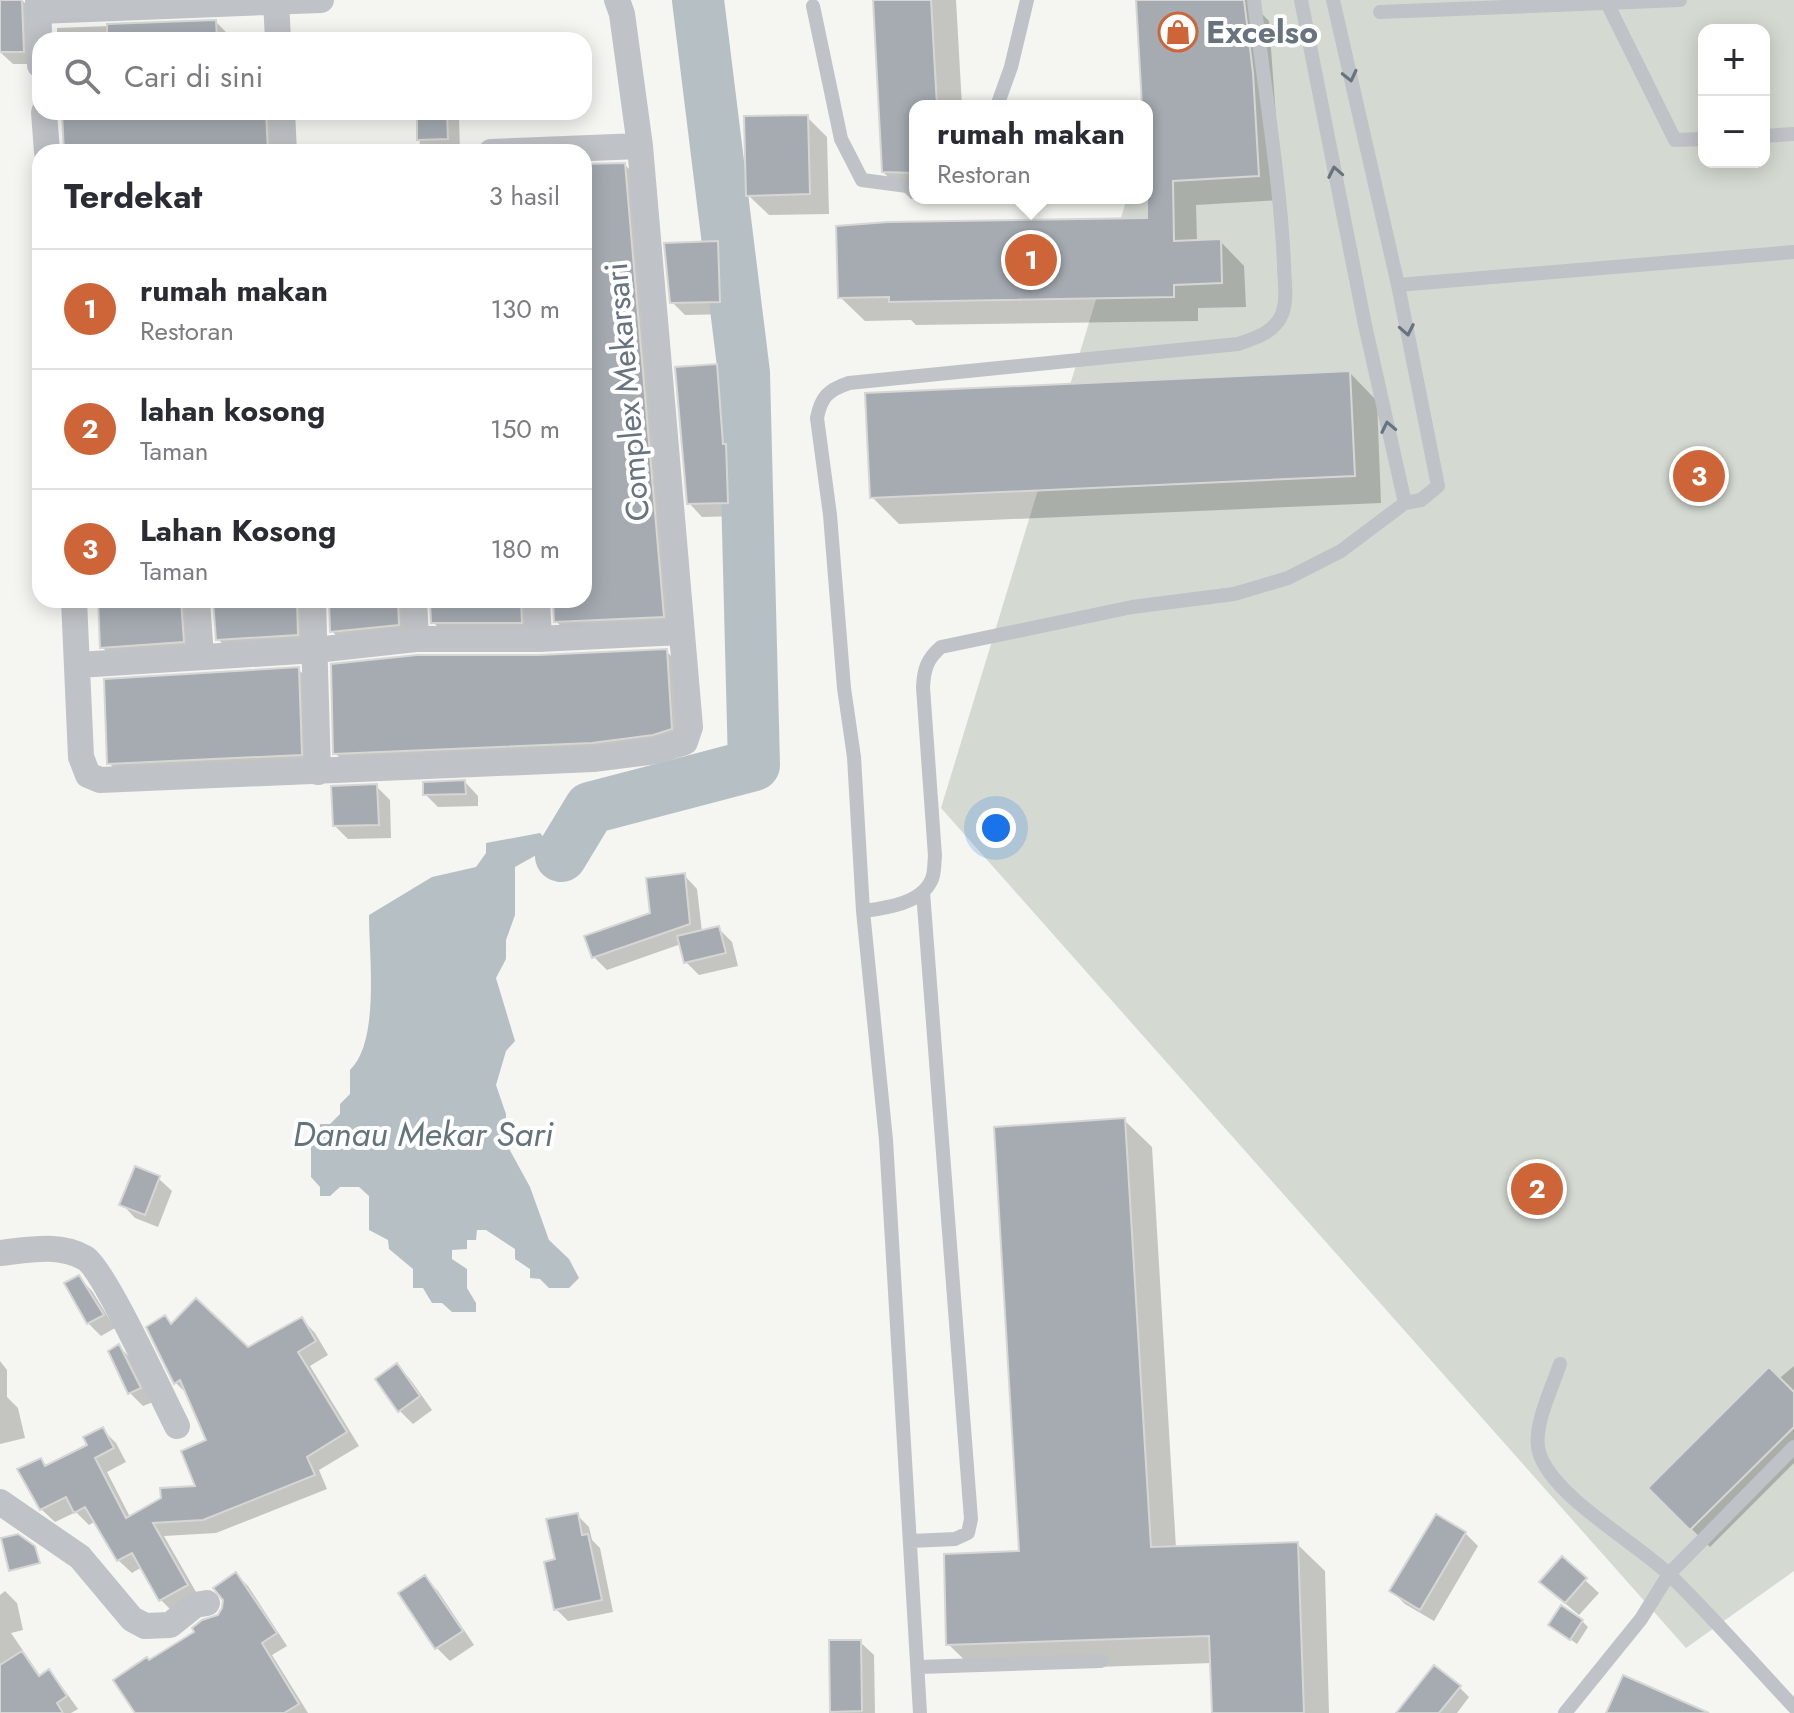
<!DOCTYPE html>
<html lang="id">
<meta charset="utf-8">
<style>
:root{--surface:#fff;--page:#f2f2f3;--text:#2b2b33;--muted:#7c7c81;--line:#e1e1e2;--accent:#ce6539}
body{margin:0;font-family:Jost,sans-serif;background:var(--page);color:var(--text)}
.controls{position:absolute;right:24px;top:24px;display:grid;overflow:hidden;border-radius:16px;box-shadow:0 4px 20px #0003}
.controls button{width:72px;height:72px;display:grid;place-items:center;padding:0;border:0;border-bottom:2px solid var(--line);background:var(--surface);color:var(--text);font:40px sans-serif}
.you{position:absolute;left:996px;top:828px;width:28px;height:28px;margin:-20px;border:6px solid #fff;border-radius:50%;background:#1a73e8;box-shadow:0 0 0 12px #1a73e833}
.badge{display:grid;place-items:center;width:52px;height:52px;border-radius:50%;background:var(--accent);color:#fff;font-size:26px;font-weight:700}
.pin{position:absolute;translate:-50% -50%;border:4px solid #fff;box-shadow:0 2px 8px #0006}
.popup{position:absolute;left:909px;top:100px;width:244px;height:104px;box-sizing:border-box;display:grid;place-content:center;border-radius:16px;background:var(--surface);filter:drop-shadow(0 2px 6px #0005);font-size:26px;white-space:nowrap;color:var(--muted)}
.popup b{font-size:30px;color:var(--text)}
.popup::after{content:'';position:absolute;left:50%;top:100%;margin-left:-16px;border:16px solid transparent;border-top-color:var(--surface)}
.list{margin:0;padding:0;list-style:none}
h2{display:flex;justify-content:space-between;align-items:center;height:104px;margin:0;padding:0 32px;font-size:34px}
h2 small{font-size:26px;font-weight:400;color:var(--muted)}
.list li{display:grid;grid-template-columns:52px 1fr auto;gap:24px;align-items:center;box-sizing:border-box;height:120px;padding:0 32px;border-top:2px solid var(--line)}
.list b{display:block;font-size:30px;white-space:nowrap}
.list p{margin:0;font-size:26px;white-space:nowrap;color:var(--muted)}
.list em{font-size:26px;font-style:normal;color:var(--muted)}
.icon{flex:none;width:44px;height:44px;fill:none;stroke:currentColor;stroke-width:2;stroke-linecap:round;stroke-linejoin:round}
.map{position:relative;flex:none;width:1794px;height:1713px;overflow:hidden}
.search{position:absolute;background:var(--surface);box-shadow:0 4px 20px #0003;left:32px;top:32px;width:560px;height:88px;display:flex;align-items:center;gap:20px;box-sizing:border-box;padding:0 28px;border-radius:24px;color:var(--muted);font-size:30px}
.panel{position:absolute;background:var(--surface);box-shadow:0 4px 20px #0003;left:32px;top:144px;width:560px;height:464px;border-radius:24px}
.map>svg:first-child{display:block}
.green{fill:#d4dad2;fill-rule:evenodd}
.water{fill:#b6c0c4}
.shadow{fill:#0003}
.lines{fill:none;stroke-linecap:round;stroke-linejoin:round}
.river{stroke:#b6c0c4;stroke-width:52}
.building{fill:#a5abb1;stroke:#d6d7d5;stroke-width:2}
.lane{stroke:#bfc2c6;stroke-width:14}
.street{stroke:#bfc2c6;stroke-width:26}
.oneway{stroke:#687380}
.labels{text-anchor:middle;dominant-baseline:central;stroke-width:8;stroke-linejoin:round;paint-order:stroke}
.poi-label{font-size:32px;font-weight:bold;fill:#687380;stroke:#fff;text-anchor:start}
.street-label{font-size:32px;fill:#687380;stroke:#fff}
.water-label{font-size:34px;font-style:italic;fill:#63747c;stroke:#fff}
</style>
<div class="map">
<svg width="1794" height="1713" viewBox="0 0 1794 1713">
<rect width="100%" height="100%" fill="#f5f5f2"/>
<path class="green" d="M1171,0H1794V1571L1686,1648L941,808L1127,198H1147ZM1704,30H1764V162H1704Z"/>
<path class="water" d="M540,833L561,856L540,853L515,867V915L506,940V959L496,978L515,1041L506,1051L496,1085L506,1114V1143L530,1187L549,1240L569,1259L579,1278L569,1288H549L540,1279L530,1278V1269L515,1259V1249L486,1230H477L476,1240H467V1249L452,1250V1259L467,1269V1288L476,1303V1312H452L442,1303H432L423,1288H413V1269L389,1249L388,1240L369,1230V1196L359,1187H340L330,1196H320V1187L311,1177V1143L320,1133V1124H330L340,1114V1104L350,1094V1070C380,1041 369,957 369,915L432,877L476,867L486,853V843Z"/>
<path class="shadow" d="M0,0H22L35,13L36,64H13L0,52Z
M875,0H956L962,106H915V198H966L911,199L883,172Z
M1138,0H1248L1269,21L1282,200L1196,205L1197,242L1220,241L1244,266L1246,307L1198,308V321L916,325L911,320L865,321L840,297L1150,220L1147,106H1143Z
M216,22L229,35V40H57V28Z
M64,112H286L280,152H66Z
M419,112H454L459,118L460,152H420Z
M807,117L827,137L829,214L769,215L748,195Z
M625,165L638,178L677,629L569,635L556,621L554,600H584V166Z
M718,243L731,257L732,314L685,315L672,302Z
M717,366L730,380L735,456L738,459L740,516L702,517L689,503Z
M1350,373L1377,401L1381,503L899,524L872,497Z
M99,600H201L196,655L115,660L102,647Z
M215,600H317L310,648L231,653L218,639Z
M330,600H418L412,637L345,645L332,631Z
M431,600H541L535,635H446L433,622Z
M666,651L679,664L684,742L348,766L335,753L539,657Z
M298,669L311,682L314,768L122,776L109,763Z
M465,782L478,796V806L438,807L425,794Z
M376,786L390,800L391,838L348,839L335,826Z
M684,875L697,889L702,932L718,928L732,942L738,966L699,975L686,962L681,944L607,970L594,957L652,914Z
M1124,1120L1152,1147L1176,1548L1297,1544L1325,1571L1329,1713H1214L1212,1663L976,1671L948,1644L1021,1553Z
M158,1178L172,1191L158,1227L135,1218L122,1204Z
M79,1278L92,1291L115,1328L101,1336L88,1323Z
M165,1317L173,1325L248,1350L302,1319L315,1333L328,1355L310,1366L359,1446L319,1470L327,1489L216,1533L164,1536L200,1599L174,1613L161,1600L142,1567L132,1573L118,1560L96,1521L89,1525L76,1512L55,1522L41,1509V1460L48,1467L90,1446L103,1430L116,1443L126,1462L107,1472L130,1517L198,1488L209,1442L189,1396L176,1383L149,1328Z
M119,1346L132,1360L153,1402L143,1406L130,1393Z
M0,1361L7,1370V1397L18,1408L25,1438L0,1444Z
M397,1366L410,1379L432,1410L413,1424L399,1410Z
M1794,1366V1463L1710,1547L1650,1488Z
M577,1515L589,1527L592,1540L600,1548L613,1612L568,1621L556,1609L558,1561Z
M1465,1533L1478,1546L1434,1621L1405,1604L1392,1591Z
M1562,1559L1599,1593L1579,1615L1555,1595Z
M236,1574L248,1586L287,1646L272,1655L308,1713H137L150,1663L219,1616Z
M424,1577L438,1591L474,1645L450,1661L437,1648Z
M5,1591L17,1603L23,1630L11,1633L41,1677L48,1672L60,1684L78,1709L71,1713H10L0,1670V1595Z
M1582,1621L1588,1627L1577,1644L1550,1625Z
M860,1642L874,1655L875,1713H834L832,1711Z
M1460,1688L1469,1697L1457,1713H1399Z"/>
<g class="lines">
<path class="river" d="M561,856L590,808L754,765L744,373L698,0"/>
</g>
<path class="building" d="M0,0H22L24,52H0Z
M873,0H931L937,106H915V173L882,172Z
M1136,0H1244L1253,73L1259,176L1173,181L1174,241L1221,239L1222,283L1174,285V297L889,302V297L838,298L836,226L888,222L1147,218V106H1142Z
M216,20L217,40H107V24Z
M62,112H266L268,152H64Z
M417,112H447L448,139L417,140Z
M808,115L810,194L746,196L744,116Z
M625,163L664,617L554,622L553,600H584V164Z
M718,241L720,302L670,303L664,243Z
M717,364L723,444H726L728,503L687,504L675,367Z
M1350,371L1355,476L870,498L865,393Z
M98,600H181L184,642L100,648Z
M213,600H297L298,635L216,640Z
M329,600H398L399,625L330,632Z
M430,600H521L522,623H431Z
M667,649L672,729L653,735L592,743L333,754L331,664L417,655H539Z
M299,667L302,755L107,764L104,679Z
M465,780L466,794L423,795V782Z
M377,784L379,825L333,826L331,786Z
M685,873L690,924L592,958L584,936L650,913L646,878Z
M719,926L726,953L684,963L677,936Z
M1125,1118L1151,1547L1298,1542L1304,1713H1212L1209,1636L946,1645L944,1554L1019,1551L994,1127Z
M135,1166L160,1176L145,1215L119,1205Z
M79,1275L104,1315L87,1324L64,1283Z
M196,1298L248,1347L302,1317L316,1341L298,1352L347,1432L307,1457L315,1475L203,1520L153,1523L188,1585L159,1601L132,1553L117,1561L85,1507L74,1513L66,1497L40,1510L17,1469L41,1458L45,1466L87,1445L83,1437L103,1427L114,1448L95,1458L126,1518L161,1498L160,1488L195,1486L181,1451L206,1440L180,1380L174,1384L146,1327L165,1315L171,1324Z
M119,1344L141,1388L128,1394L108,1351Z
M397,1363L420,1396L398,1412L375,1379Z
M1769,1367L1794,1392V1427L1690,1530L1648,1488Z
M578,1513L582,1535L588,1534L602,1600L554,1610L544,1562L555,1559L546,1519Z
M1436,1514L1466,1532L1420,1610L1389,1591Z
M18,1534L35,1546L40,1563L9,1571L1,1538Z
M1562,1556L1587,1578L1565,1603L1539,1582Z
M236,1572L277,1633L262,1643L299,1704L284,1713H135L113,1680L147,1657L149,1660L194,1632L192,1628L202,1620L218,1615L222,1608L223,1600L213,1588Z
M425,1575L463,1631L435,1649L398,1593Z
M1561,1605L1583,1620L1570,1640L1548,1625Z
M829,1640H861L862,1711L830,1712Z
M22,1651L39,1676L49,1669L67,1696L57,1703L63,1713H0V1665Z
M1434,1665L1461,1686L1439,1713H1396Z
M1623,1675L1709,1713H1606Z"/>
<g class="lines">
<path class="lane" d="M1301,0L1365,325L1405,503
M1607,3L1675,140L1704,139
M813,6L841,139L862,180L915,187
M1380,12L1680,0
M997,106L1011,67L1027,0
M1764,136L1794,134
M1398,285L1794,252
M863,911C885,908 920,904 931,881C935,874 934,864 935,856L923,687C924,669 927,659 941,647L1132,607L1234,594L1288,578L1341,551L1405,503L1421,500L1438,486L1398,285L1333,0
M1560,1364C1552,1388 1532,1428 1539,1452C1552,1497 1638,1543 1672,1577C1714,1619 1753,1663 1794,1707
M911,1541L955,1539L968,1533L971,1519L923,892
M919,1667L1101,1661
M920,1713L886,1140L863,911L854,757L844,688L830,515L817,418C821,397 828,390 849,383L1238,344C1256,338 1275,332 1282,314C1288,299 1284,280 1284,264C1280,176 1264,88 1254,0
M1565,1713L1641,1619L1669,1574L1794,1447"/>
<path class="street" d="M38,0L40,65
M276,0L278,40
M38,11L321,0
M44,112L47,152
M282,112L284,152
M491,152L640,146
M74,600L81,757L88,775L100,780L593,759L656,751L685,742L690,727L640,146L622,14L617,0
M197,600L201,657
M313,600L318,772
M414,600L416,639
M537,600L539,639
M78,665L316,650L416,639H539L681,632
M0,1253C28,1250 59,1243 85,1258C104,1269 163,1399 177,1426
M0,1502L80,1557L132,1619L145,1626L170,1625L195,1605L207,1603"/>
</g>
<defs><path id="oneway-chevron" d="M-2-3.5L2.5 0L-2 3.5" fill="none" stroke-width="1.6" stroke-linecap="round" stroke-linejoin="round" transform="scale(2)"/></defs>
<g class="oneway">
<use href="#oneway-chevron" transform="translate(1350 76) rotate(77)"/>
<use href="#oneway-chevron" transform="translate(1335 172) rotate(-101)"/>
<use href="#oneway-chevron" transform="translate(1407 330) rotate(79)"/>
<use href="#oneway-chevron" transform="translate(1388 427) rotate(-102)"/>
</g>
<defs>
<g id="shop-ring" transform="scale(2)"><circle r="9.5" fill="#fff" stroke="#ce6539" stroke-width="1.5"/><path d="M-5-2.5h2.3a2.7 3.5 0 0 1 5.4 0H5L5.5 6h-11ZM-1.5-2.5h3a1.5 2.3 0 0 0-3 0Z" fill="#ce6539"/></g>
</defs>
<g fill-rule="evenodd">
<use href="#shop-ring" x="1178" y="32"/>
</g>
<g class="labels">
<g class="poi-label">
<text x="1206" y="32">Excelso</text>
</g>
<g class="street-label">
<text transform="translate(627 392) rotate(-95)">Complex Mekarsari</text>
</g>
<g class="water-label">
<text x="423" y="1134">Danau Mekar Sari</text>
</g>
</g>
</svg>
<div class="controls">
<button>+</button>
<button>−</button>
</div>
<div class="you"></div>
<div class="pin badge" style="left:1031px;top:260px">1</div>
<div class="popup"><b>rumah makan</b>Restoran</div>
<div class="pin badge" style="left:1537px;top:1189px">2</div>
<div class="pin badge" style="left:1699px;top:476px">3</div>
<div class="search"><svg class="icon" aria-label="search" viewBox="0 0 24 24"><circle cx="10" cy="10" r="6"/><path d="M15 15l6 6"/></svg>Cari di sini</div>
<section class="panel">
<h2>Terdekat<small>3 hasil</small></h2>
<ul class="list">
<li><span class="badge">1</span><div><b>rumah makan</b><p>Restoran</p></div><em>130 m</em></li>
<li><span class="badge">2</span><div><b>lahan kosong</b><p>Taman</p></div><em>150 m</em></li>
<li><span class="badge">3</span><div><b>Lahan Kosong</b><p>Taman</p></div><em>180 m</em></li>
</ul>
</section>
</div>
